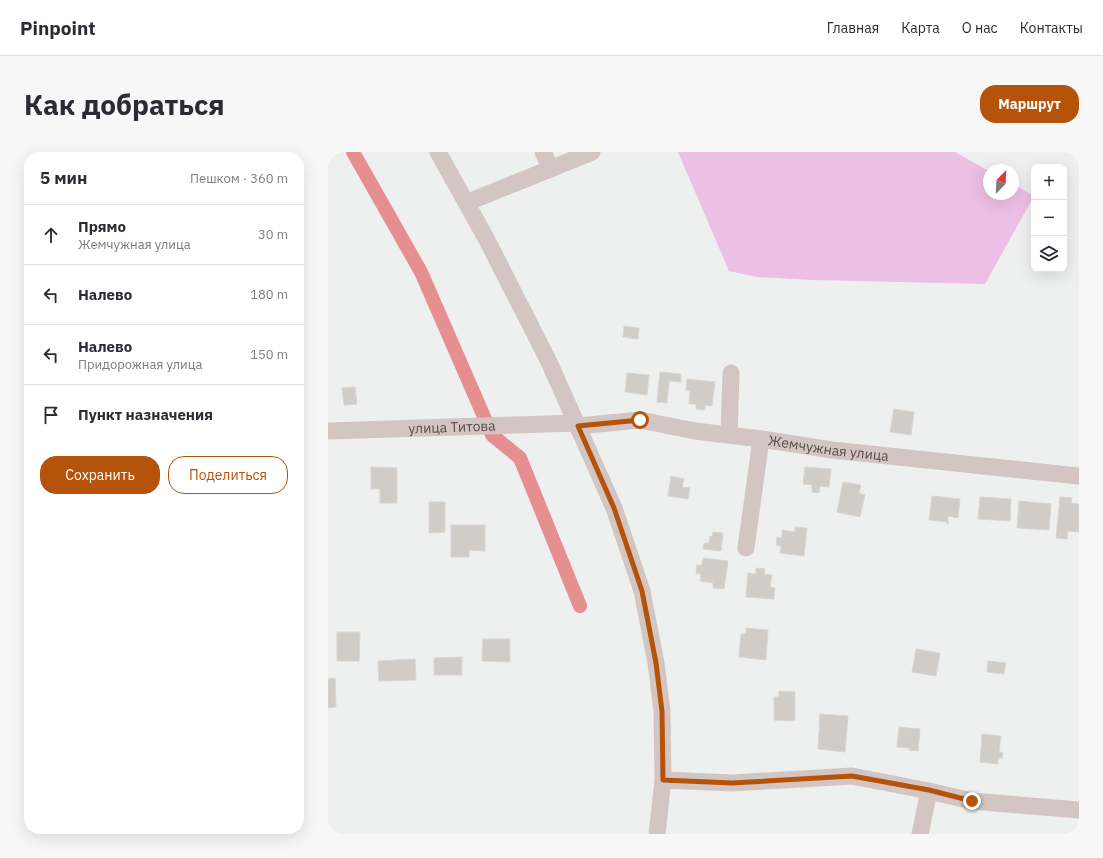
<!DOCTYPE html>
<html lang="ru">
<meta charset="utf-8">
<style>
:root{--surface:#fff;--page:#f7f7f7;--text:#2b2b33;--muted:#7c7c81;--line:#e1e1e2;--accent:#b45309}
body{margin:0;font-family:"IBM Plex Sans",sans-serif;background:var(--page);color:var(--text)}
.controls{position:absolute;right:12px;top:12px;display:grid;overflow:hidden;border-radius:8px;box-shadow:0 4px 16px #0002}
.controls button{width:36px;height:36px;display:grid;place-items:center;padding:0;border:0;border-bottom:1px solid var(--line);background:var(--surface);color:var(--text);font:20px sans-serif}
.compass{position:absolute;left:655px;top:12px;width:36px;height:36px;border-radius:50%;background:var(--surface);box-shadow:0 4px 16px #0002;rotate:24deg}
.stop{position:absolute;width:12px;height:12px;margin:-9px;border:3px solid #b45309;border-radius:50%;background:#fff}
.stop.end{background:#b45309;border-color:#fff;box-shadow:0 1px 4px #0008}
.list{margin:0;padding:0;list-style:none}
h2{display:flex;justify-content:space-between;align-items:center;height:52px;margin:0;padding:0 16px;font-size:17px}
h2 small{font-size:13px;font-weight:400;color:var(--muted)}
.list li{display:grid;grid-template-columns:26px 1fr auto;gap:12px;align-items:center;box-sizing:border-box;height:60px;padding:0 16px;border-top:1px solid var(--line)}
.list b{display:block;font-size:15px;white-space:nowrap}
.list p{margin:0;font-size:13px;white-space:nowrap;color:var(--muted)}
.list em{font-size:13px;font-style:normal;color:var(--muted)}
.actions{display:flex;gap:8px;padding:12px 16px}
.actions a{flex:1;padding:9px 0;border:1px solid var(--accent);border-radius:16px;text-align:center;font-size:14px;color:var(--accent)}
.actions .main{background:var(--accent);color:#fff}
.icon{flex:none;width:22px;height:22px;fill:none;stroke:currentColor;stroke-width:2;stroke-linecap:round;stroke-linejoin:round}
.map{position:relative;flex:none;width:751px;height:682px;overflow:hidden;border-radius:16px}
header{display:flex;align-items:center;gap:24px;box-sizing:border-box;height:56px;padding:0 20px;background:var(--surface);border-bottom:1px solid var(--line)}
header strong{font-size:19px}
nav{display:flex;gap:22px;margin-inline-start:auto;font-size:14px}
.intro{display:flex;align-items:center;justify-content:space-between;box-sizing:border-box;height:96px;padding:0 24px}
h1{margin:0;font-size:28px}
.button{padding:10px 18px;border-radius:16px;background:var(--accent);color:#fff;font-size:14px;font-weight:700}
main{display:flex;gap:24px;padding:0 24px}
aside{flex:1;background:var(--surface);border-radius:16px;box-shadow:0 4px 16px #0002}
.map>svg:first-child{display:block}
.green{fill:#ecbfe5}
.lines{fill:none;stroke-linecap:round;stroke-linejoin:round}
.canal{stroke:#e68f91;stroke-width:14}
.building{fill:#d0ccc8;stroke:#d9d5d2}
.minor{stroke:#d2c5c2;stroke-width:17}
.route{stroke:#b45309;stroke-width:5}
.labels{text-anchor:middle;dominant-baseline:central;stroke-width:4;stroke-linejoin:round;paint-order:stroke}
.street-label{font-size:14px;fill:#5a4c47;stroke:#fff}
</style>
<header>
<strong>Pinpoint</strong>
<nav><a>Главная</a><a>Карта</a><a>О нас</a><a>Контакты</a></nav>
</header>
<div class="intro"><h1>Как добраться</h1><a class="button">Маршрут</a></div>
<main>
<aside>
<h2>5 мин<small>Пешком · 360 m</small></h2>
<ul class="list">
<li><svg class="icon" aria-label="ahead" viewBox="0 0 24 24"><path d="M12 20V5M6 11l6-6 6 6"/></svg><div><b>Прямо</b><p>Жемчужная улица</p></div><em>30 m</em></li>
<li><svg class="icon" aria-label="left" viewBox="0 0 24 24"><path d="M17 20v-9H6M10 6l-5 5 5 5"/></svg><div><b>Налево</b></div><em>180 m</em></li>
<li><svg class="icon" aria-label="left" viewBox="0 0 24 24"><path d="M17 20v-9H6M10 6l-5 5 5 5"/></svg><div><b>Налево</b><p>Придорожная улица</p></div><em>150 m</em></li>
<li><svg class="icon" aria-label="arrive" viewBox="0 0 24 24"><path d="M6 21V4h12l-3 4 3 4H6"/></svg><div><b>Пункт назначения</b></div></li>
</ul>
<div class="actions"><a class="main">Сохранить</a><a>Поделиться</a></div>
</aside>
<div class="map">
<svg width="751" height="682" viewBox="0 0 751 682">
<rect width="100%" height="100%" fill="#eef0f0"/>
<path class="green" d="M350,0H627L661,19V42H685V32L706,44L657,132L485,128L429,125L401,119Z"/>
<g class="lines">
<path class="canal" d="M25,0L93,120L164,283L192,306L252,454"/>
</g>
<path class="building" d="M296,174L311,176L310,187L295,185Z
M332,220L353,222V230L341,229L339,251L329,250Z
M299,221L321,223L319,243L297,240Z
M359,227L387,230L384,254L377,253L376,258L368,257V252H361L362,239L358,238Z
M27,235L29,252L16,253L14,236Z
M566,257L586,260L583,283L562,280Z
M43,315L69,316V351H52V337H43Z
M477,315L503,317L501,335L492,334L491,341L484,340V333L475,332Z
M343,324L356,327L354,335L362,336L360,347L340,344Z
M515,330L533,333L531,341L537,343L532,365L509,360Z
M604,344L632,347L630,366L620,364V372H619V370L601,368Z
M652,345L683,347L682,369L650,367Z
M732,345L744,346L743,351L751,352V380L740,379L739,387L728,386Z
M691,349L723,352L721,378L689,376Z
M101,350H117V380L101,381Z
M123,373H157V399L141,398V405H123Z
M467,375L479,376L476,404L452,401L453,394L448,393L449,385L454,386V378L467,380Z
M385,380L395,381L393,399L375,397L376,391H381L382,384L384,385Z
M375,406L400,409L396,437L385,436V431L372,429L373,422L368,421L369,413H374Z
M428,416L437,417L436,422L444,423L442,435L447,436L446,447L418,445L420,421L428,422Z
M418,476L440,478L438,508L411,505L413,482H418Z
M9,480H32L31,509H9Z
M155,487H182V510L154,509Z
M588,497L612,501L608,524L584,520Z
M134,505V523H106V506Z
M87,507L88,528L51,529L50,509Z
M660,509L678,511L676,522L659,520Z
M7,526L8,555L0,556V527Z
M451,539L467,540V569L446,568V545H451Z
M492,562L520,564L517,600L490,597Z
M571,575L592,577L590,599L581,598V596L569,595Z
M654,582L673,584L671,600L675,601L674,606H670V612L652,610Z"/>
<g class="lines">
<g class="minor">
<path d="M110,0L159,88L221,210L286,356L314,439L328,511L334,559L335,628L329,682"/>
<path d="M215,0L223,17"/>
<path d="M138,51L264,0"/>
<path id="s1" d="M250,274L312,268L367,279L433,287L504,298L751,324"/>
<path id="s2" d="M0,279L248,271"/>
<path d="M401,283L403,221"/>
<path d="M418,396L433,287"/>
<path d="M335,628L404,631L524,624L601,639L644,649L751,658"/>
<path d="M592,682L601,639"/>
</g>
</g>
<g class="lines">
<path class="route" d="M312,268L250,274L286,356L314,439L328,511L334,559L335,628L404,631L524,624L601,638L644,649"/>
</g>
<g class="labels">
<g class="street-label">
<text stroke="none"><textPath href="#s2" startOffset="124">улица Титова</textPath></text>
<text stroke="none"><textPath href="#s1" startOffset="253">Жемчужная улица</textPath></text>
</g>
</g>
</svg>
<div class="controls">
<button>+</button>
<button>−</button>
<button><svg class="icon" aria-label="layers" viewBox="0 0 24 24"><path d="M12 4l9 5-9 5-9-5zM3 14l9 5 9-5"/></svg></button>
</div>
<svg class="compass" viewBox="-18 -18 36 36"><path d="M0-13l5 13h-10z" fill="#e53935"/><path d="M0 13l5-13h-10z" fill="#7c7c81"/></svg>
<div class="stop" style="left:312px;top:268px"></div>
<div class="stop end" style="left:644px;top:649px"></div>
</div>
</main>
